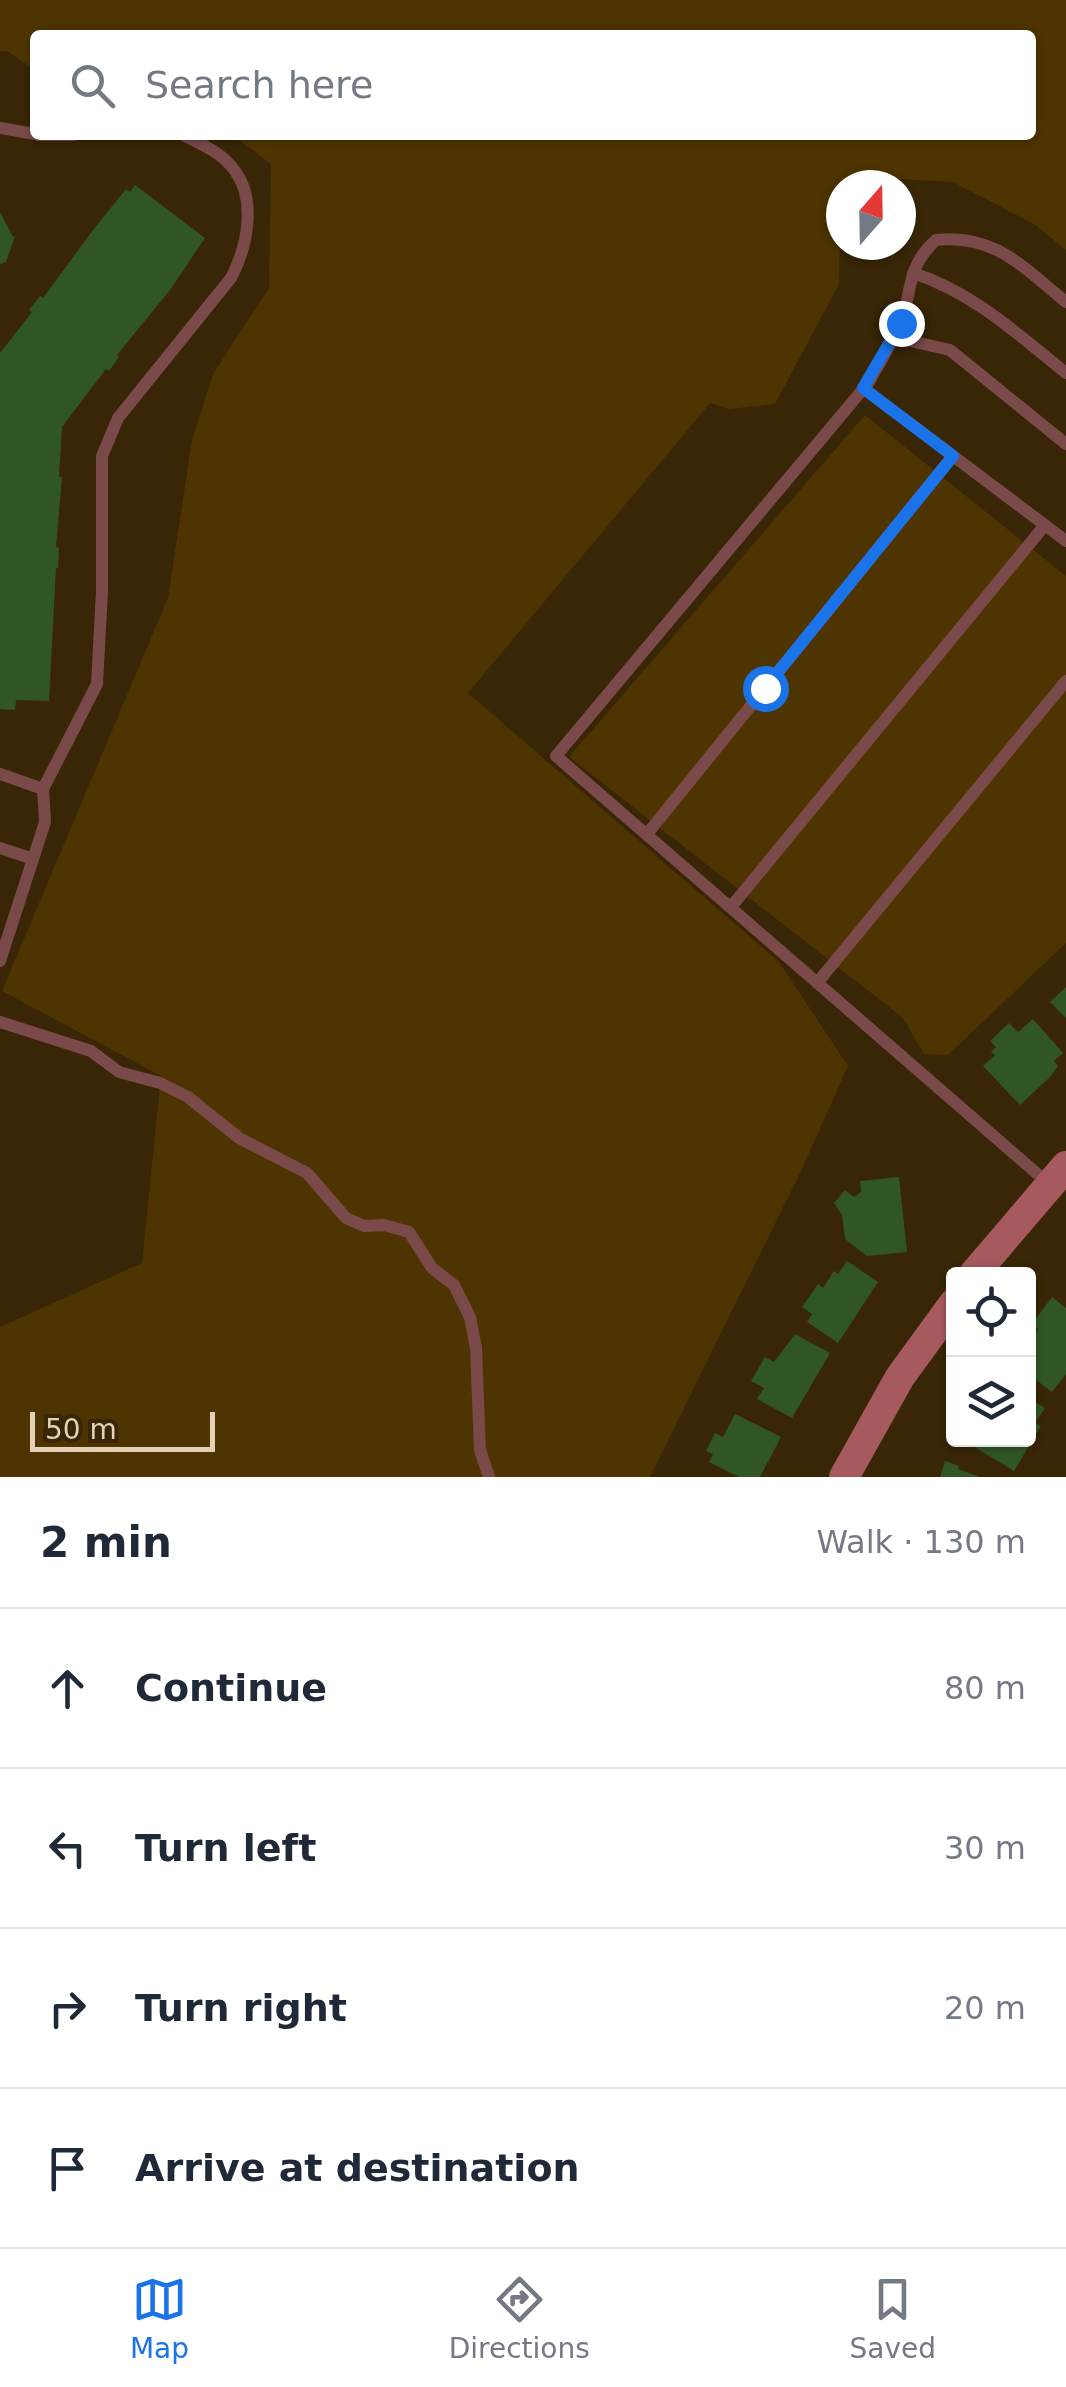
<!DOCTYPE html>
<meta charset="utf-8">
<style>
:root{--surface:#fff;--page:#f6f6f7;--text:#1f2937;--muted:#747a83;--line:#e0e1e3;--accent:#1a73e8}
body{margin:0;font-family:"DejaVu Sans",sans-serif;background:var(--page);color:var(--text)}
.controls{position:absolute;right:30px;bottom:30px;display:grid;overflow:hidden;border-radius:10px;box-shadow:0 2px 8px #0004}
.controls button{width:90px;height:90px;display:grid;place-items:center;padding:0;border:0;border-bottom:2px solid var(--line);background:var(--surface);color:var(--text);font:50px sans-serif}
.compass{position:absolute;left:826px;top:170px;width:90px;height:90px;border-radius:50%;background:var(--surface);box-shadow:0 2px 8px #0004;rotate:20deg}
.scale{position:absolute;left:30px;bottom:25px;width:185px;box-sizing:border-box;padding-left:10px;border:5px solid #e4d1b5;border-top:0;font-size:28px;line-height:35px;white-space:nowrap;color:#e4d1b5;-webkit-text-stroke:8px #382606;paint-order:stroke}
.stop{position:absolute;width:30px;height:30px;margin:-22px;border:8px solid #1a73e8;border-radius:50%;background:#fff}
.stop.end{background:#1a73e8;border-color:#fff;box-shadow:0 2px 10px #0008}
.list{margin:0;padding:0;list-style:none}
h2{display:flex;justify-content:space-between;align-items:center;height:130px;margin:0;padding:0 40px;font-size:42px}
h2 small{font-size:32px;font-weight:400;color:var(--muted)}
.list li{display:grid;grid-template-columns:65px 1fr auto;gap:30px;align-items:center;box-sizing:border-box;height:160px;padding:0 40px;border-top:2px solid var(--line)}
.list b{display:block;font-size:38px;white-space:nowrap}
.list em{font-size:32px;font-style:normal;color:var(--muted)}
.icon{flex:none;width:55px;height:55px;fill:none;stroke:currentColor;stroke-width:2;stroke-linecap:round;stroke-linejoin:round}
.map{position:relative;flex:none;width:1066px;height:1477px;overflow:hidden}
.search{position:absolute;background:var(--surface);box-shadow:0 2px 8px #0004;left:30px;right:30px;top:30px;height:110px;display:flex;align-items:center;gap:25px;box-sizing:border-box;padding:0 35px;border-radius:10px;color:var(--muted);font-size:38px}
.sheet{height:770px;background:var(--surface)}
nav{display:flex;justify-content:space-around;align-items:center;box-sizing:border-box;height:140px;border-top:2px solid var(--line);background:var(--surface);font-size:28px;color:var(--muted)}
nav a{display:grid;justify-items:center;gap:5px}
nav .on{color:var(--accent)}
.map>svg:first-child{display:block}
.green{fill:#4e3400}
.building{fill:#315626}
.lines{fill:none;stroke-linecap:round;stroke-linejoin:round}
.lane{stroke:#7a4a4b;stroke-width:12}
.secondary{stroke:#a75a5d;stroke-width:30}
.route{stroke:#1a73e8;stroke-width:12}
</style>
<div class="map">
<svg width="1066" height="1477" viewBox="0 0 1066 1477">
<rect width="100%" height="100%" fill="#382606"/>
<path class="green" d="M0,0H1066V250L1034,224L953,182L863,177L859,185H841L839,284L775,404L729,409L710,403L468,693L779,962L848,1066L803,1167L650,1477H0V1327L142,1263L161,1076L2,991L168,598L192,440L213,374L269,288L271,164L232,135H1031V35H35V70L7,51H0Z
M865,415L1066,576V943L948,1055L924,1054L902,1017L569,757Z"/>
<path class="building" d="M135,185L205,238L170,290L117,355L119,357L109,371L106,369L62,427L59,477H62L56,547L59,548L58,568H56L49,701L16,700L15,710L0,709V353L32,312L29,310L40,296L43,298L93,230L126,189L130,192Z
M0,212L13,237L15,236L6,262L0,264Z
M1066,987V1018L1050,1002Z
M1033,1019L1063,1053L1054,1061L1058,1066L1049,1078L1020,1105L983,1066L995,1055L991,1052L996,1047L990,1041L1009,1023L1018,1032Z
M899,1177L907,1252L867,1256L845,1239L842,1215L834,1203L845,1190L854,1197L861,1192L860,1181Z
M847,1261L878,1282L838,1343L807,1322L812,1314L802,1307L818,1284L823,1288L834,1271L838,1274Z
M1052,1297L1066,1308V1374L1052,1392L1028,1374V1334L1032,1337L1038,1330L1031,1325Z
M795,1334L830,1353L792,1418L757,1399L764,1388L751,1381L765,1357L774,1362Z
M1028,1398L1045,1408L1035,1423L1041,1426L1014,1471L963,1440H1028Z
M735,1414L781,1437L760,1477H739L709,1462L713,1454L706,1451L715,1433L723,1437Z
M945,1461L959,1466L958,1469L980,1477H940Z"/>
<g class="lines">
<path class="lane" d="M0,128L35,134
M38,135H74
M913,273C974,293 1016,333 1066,373
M893,337L950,350L1066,444
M863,388L1066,541
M0,774L43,789
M647,834L953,456
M0,848L33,859
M731,907L1045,525
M0,961L45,822L43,789L97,684L102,591V456L118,418L231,278C247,248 257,201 235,171C223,153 201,144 183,135
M817,983L1066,681
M0,1022L91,1051L119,1072L160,1083L188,1097L239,1138L307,1173L346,1218L364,1226L384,1225L409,1232L432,1268L454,1285L470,1317L476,1348L480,1450L489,1477
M1049,1184L556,756L869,382C879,363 891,345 899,326C914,292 904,269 936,240C994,233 1024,268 1066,302"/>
<path class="secondary" d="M974,1274L1066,1166
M844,1477L900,1377L954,1303"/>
</g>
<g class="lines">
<path class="route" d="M765,688L953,456L863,388L901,323"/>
</g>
</svg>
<div class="controls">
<button><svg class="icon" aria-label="locate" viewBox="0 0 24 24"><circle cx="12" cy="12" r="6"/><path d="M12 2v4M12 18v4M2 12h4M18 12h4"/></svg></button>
<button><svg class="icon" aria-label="layers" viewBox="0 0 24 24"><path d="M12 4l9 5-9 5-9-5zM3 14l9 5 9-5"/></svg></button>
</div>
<svg class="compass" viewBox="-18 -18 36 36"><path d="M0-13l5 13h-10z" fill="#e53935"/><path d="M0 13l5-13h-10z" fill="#747a83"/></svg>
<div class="scale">50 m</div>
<div class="stop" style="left:765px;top:688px"></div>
<div class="stop end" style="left:901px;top:323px"></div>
<div class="search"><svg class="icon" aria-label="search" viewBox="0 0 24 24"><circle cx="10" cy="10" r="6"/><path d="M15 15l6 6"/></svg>Search here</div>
</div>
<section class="sheet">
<h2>2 min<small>Walk · 130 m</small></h2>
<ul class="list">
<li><svg class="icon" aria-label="ahead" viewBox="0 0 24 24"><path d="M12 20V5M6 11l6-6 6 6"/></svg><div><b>Continue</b></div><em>80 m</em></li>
<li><svg class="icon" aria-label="left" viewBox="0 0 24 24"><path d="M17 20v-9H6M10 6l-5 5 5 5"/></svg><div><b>Turn left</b></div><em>30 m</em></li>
<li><svg class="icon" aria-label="right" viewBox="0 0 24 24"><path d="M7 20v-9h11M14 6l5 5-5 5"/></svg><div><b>Turn right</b></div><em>20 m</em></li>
<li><svg class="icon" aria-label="arrive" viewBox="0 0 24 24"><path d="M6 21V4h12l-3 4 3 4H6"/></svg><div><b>Arrive at destination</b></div></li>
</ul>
</section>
<nav>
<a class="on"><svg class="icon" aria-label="map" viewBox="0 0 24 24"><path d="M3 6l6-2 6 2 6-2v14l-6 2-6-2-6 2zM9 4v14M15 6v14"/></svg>Map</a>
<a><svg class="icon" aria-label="directions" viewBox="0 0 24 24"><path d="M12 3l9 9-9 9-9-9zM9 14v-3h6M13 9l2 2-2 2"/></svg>Directions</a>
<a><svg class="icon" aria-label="saved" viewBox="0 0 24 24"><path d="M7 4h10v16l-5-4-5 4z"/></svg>Saved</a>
</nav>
